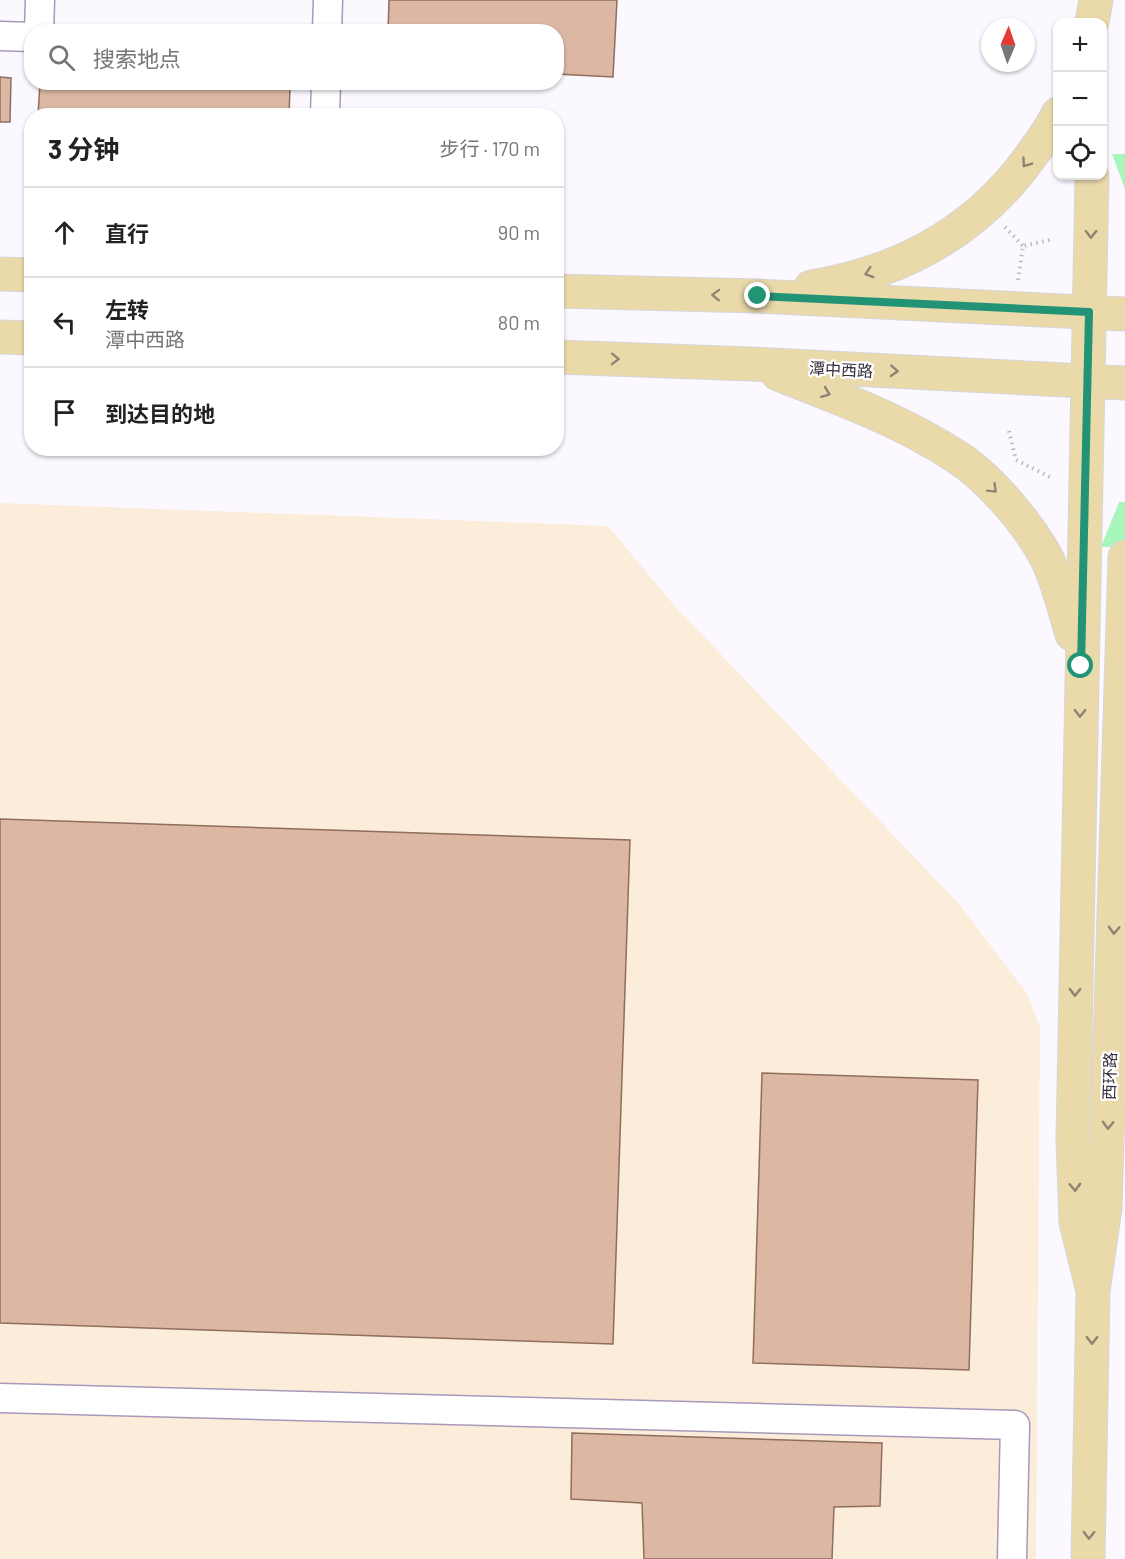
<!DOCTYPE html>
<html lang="zh">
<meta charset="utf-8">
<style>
:root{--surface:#fff;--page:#f2f2f2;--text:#222;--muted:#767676;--line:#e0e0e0}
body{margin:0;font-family:Barlow,"Noto Sans SC",sans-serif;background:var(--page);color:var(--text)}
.controls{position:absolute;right:18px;top:18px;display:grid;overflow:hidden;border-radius:12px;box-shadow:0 2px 4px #0004}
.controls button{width:54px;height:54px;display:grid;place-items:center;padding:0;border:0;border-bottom:2px solid var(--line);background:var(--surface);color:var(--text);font:30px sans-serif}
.compass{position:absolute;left:981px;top:18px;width:54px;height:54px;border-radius:50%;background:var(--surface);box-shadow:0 2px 4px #0004;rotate:2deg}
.stop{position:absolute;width:18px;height:18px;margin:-14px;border:4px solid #229375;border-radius:50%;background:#fff}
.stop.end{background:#229375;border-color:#fff;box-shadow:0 2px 6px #0008}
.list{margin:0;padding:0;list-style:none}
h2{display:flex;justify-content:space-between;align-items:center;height:78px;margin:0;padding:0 24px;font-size:26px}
h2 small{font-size:20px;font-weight:400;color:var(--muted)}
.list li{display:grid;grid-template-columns:39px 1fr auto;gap:18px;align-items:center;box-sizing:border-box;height:90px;padding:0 24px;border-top:2px solid var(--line)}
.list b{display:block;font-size:22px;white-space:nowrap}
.list p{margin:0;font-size:20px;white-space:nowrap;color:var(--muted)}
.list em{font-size:20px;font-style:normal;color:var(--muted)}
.icon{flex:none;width:33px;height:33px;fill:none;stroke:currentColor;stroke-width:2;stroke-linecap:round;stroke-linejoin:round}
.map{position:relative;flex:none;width:1125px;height:1559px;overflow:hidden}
.search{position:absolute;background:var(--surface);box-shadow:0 2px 4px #0004;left:24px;top:24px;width:540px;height:66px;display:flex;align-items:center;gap:15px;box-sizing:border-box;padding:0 21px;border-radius:24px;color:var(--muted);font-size:22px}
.panel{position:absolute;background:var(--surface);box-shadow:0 2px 4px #0004;left:24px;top:108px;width:540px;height:348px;border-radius:24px}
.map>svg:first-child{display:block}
.industrial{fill:#fbedd9}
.green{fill:#a7f6bc}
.building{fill:#dcb7a4;stroke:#8f6e5d;stroke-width:1.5}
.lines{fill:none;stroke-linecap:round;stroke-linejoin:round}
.minor-casing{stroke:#a899ba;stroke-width:31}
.major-casing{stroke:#d6d5d8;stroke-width:35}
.path{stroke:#bdb9c2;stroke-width:4;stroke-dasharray:1.5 4.5;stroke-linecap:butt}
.minor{stroke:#fff;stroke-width:28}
.major{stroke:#eadaaa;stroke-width:33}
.oneway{stroke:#8f8473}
.route{stroke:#229375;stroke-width:8}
.labels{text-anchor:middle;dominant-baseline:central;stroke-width:4.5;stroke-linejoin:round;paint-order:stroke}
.street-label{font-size:16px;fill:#342e3c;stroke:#fff}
</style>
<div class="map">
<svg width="1125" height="1559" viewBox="0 0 1125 1559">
<rect width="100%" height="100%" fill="#fbf8ff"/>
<path class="industrial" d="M0,503L608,526L673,604L960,905L1026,992L1040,1026L1036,1559H0Z"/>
<path class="green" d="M1112,154H1125V190V189Z
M1119,502H1125V547H1101Z"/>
<path class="building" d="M389,0H617L613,77L556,74V32H388Z
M0,77L11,78L10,122H0Z
M40,82H145L290,87L289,116H38Z
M0,819L630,840L613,1344L0,1323Z
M762,1073L978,1080L969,1370L753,1363Z
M572,1433L882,1443L880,1506L834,1507L832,1559H644L642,1503L571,1499Z"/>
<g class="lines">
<g class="minor-casing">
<path id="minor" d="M39,32L40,0
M327,32L328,0
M0,36L32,37
M325,116L326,82
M0,1398L1015,1425L1012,1559"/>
</g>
<g class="major-casing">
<path id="major" d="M1092,22L1096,0
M1092,176L1073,1139L1076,1222L1093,1291
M0,274L32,275
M811,287C903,272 979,230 1033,153C1042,141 1051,129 1058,114
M556,291L758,296L1125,314
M0,337L32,338
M556,357L752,364L1125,383
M778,374C840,398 902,421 957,457C987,476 1023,518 1041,548C1055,570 1064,608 1072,634
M1088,1559L1093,1291L1105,1208L1125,557"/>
</g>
<path class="path" d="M1005,227L1023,246
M1018,280L1023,246L1054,239
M1009,431L1016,460L1050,477"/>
<use href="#minor" class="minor"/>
<use href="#major" class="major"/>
</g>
<defs><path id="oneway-chevron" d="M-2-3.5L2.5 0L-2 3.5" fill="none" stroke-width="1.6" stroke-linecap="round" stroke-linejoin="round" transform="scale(1.5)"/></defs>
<g class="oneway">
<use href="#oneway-chevron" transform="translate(1026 163) rotate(125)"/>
<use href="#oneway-chevron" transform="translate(1091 234) rotate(91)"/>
<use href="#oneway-chevron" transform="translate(869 273) rotate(163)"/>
<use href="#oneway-chevron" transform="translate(716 295) rotate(-178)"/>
<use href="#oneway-chevron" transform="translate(615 359) rotate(2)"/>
<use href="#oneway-chevron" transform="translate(894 371) rotate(3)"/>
<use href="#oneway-chevron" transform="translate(826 393) rotate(21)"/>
<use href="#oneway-chevron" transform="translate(993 489) rotate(45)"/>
<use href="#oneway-chevron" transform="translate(1080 713) rotate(91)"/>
<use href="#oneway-chevron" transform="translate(1114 930) rotate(92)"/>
<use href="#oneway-chevron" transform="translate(1075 992) rotate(91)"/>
<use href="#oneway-chevron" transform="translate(1108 1125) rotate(92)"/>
<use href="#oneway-chevron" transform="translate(1075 1187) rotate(88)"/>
<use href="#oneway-chevron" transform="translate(1092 1340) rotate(91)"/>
<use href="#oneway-chevron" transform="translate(1089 1535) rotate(91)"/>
</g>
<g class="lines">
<path class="route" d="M758,296L1089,312L1081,666"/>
</g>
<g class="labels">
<g class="street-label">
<text transform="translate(841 369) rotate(3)">潭中西路</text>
<text transform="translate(1109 1076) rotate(-88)">西环路</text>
</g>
</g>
</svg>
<div class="controls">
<button>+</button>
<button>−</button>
<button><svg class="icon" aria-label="locate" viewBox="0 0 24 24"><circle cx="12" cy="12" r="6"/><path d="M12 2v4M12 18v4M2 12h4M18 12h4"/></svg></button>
</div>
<svg class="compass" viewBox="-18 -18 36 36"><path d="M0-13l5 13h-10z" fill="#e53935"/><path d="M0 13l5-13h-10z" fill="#767676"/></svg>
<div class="stop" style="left:1081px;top:666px"></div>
<div class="stop end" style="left:758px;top:296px"></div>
<div class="search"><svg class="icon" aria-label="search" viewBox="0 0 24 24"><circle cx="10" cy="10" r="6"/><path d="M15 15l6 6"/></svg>搜索地点</div>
<section class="panel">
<h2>3 分钟<small>步行 · 170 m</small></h2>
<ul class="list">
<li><svg class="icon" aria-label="ahead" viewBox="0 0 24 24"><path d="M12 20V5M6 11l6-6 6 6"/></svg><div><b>直行</b></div><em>90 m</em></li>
<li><svg class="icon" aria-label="left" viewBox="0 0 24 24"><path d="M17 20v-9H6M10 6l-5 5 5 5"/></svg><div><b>左转</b><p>潭中西路</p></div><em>80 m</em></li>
<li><svg class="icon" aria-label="arrive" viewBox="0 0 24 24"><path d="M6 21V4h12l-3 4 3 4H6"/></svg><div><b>到达目的地</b></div></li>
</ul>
</section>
</div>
